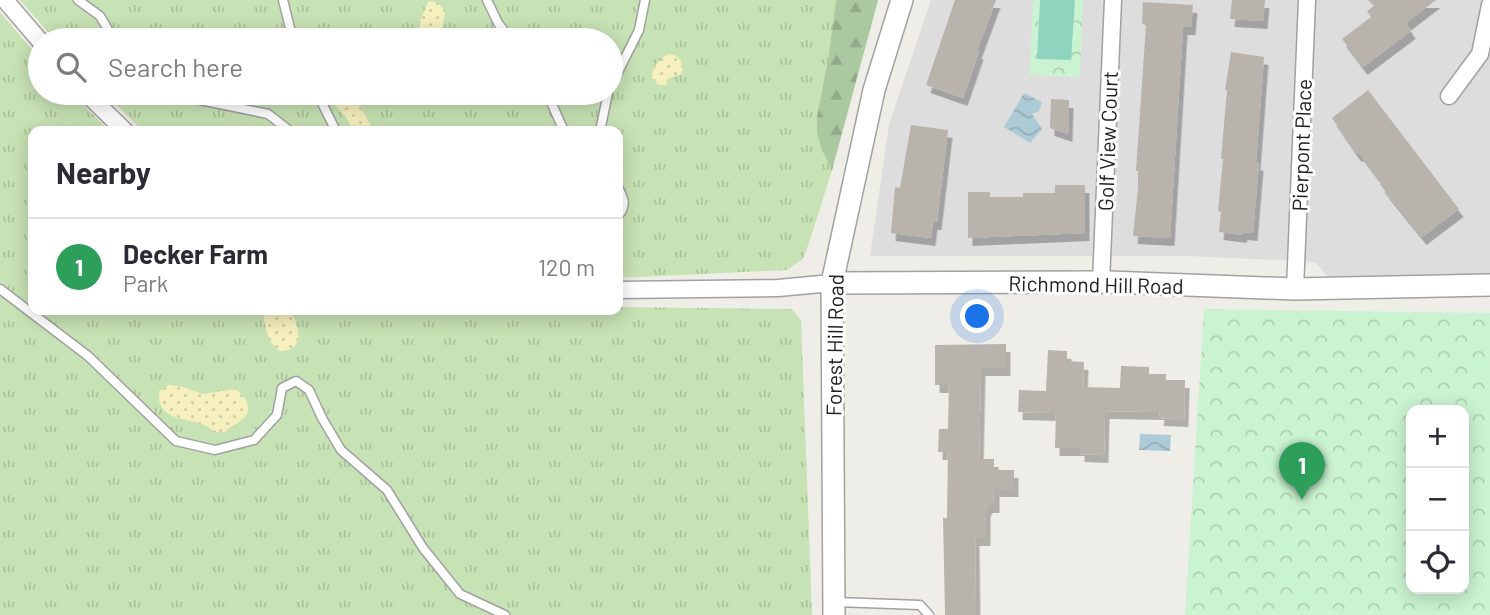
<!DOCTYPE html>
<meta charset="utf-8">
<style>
:root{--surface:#fff;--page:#f7f7f7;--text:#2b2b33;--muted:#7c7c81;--line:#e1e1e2;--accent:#2563eb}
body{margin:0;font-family:Barlow,sans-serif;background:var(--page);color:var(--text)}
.controls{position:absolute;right:21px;bottom:21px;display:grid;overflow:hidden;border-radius:14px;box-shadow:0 4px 18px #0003}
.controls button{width:63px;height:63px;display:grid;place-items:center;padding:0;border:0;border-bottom:2px solid var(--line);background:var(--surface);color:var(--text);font:35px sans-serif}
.you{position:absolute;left:978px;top:317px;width:24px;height:24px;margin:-18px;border:5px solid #fff;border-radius:50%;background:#1a73e8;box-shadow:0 0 0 10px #1a73e833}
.badge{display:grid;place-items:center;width:46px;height:46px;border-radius:50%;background:var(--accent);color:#fff;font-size:23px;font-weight:700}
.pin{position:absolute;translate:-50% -58px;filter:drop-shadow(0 2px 4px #0008)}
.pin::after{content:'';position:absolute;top:37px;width:24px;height:21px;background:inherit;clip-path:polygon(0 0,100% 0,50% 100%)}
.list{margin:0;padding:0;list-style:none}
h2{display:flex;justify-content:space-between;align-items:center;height:91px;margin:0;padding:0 28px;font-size:30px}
h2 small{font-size:23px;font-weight:400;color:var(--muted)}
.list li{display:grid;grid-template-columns:46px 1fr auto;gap:21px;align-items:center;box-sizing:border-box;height:98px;padding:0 28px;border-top:2px solid var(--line)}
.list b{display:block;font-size:26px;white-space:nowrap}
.list p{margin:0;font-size:23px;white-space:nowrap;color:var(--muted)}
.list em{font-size:23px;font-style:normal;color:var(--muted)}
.icon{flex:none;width:38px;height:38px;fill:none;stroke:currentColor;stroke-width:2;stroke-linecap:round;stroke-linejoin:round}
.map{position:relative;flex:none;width:1490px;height:615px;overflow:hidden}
.search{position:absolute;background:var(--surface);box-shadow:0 4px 18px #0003;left:28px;top:28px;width:595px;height:77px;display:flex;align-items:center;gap:18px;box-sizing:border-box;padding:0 24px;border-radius:38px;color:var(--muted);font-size:26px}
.panel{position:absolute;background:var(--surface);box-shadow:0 4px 18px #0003;left:28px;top:126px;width:595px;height:189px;border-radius:14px}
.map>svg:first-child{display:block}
.residential{fill:#dedddd}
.grass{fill:url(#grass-tufts)}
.forest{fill:url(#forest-firs)}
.sand{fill:url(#sand-dots)}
.park{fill:url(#park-crowns);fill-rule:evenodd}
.pitch{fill:#8fd4bf}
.water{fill:url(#water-waves)}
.building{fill:#b8b3ad;filter:url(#shadow)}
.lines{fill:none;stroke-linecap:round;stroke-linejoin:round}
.service-casing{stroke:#a1a1a1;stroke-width:11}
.minor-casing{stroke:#a1a1a1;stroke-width:19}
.tertiary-casing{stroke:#a1a1a1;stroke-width:24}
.service{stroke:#fff;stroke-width:8}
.minor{stroke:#fff;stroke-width:16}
.tertiary{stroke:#fff;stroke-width:21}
.labels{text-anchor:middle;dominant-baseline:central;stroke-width:6;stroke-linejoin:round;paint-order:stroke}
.street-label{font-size:21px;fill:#202020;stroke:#fff}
</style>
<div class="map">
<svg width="1490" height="615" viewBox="0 0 1490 615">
<defs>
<pattern id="grass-tufts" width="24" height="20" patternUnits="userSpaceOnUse" patternTransform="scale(1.75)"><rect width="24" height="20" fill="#c7e2b4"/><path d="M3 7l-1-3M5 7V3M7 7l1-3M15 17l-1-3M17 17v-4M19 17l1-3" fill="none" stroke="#abc29a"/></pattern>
<pattern id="forest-firs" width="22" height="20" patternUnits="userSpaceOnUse" patternTransform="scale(1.75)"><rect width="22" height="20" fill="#aac9a1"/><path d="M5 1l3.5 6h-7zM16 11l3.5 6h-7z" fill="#92ac8a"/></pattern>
<pattern id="sand-dots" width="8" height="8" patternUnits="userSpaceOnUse" patternTransform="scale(1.75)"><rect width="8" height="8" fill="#f6efbe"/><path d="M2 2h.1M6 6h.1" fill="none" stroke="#d3cda3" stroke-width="1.8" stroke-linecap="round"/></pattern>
<pattern id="park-crowns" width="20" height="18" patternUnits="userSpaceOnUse" patternTransform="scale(1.75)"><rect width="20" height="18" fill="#caf3d1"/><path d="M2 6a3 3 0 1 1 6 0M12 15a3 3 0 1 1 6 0" fill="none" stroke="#add0b3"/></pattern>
<pattern id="water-waves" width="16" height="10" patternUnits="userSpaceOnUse" patternTransform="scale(1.75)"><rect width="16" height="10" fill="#adcad7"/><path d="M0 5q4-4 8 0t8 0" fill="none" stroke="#95adb8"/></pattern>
<filter id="shadow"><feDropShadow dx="4.5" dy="8" stdDeviation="0" flood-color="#0004"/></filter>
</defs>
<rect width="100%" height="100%" fill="#efede7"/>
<path class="residential" d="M931,0H1490V277L1329,278L1315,262L1188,256H870L889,124Z"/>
<path class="grass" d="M20,0H878L832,170L811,237L803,259L787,270L618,278V131H143L104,93H611V40H55Z
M0,12L40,59V93H71L110,131H33V310H618V307L792,309L801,320L812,615H0Z"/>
<path class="forest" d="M836,0H878L832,170L822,150L817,133V117L829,55Z"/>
<path class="sand" d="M429,1L438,3L445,11L441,40H418L421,18Z
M669,54C680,55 685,64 681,74L669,78L666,85H658L652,78C652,67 659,59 669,54Z
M347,95C362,100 365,120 375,131H354L347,119L332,101L334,98Z
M262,310H290C299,324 306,351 280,351C266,342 266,325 262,310Z
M169,385L183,387L203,394L235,389C244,394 254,409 244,418C238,424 231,425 225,432C214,434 209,426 199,423C181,418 156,418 159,391Z"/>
<path class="park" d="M1033,0H1083L1080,77L1030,75Z
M1204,309L1490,313V615H1185ZM1411,410H1464V589H1411Z"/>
<path class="pitch" d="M1040,0H1075L1071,60L1037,59Z"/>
<path class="water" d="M1024,93L1042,102L1039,111L1032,114L1042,129L1030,143L1004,127Z
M1140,434L1171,435L1170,451L1139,450Z"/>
<path class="building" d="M955,0H996L977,51L979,52L963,98L926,85Z
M1232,0H1265L1263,21L1230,19Z
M1368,0H1436L1406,23L1411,31L1363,67L1342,39L1371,17L1367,11L1374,6Z
M1143,2L1193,5L1191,27H1183L1170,238L1133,236L1138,188V171H1136L1146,25L1142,24Z
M1231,52L1264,57L1256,162L1259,163L1253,233L1243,232L1242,235L1219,232L1221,212L1218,211L1223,159H1221L1227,90H1225Z
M1368,90L1459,209L1422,237L1388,195L1380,184L1382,183L1359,153L1357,154L1351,146L1332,118Z
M1051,99L1069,100L1068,134L1050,128Z
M911,125L948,130L937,222H933L931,238L891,233L895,187L900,188Z
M1055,185H1085V233L968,238V192H990V197H1023V193H1055Z
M1006,344V368H981L979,459H994V470H1014V489H995V505H988L986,509V538H975L976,615H945L943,518H947L948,452H938L939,429H948L949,385H935V345Z
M1048,350L1067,351V361L1084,362L1083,387L1120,388L1121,366L1149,367V374H1166V380H1185L1184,419L1159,418L1160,412L1105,411L1104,455L1080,454V448H1055L1056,413L1018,412L1019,390L1046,391Z"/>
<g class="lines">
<g class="service-casing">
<path id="service" d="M78,0L100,16L114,40
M283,0L293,40
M487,0L498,23L511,40
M611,86L639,30L645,0
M166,93L268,114L290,131
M317,93L336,131
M547,93L564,131
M600,131L608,93
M618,187C624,199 627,205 618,216
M0,289L88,356L176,441L215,450L254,440L277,415L282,388L296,381L309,390L322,418L341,450L387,490L423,548L460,594L505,615
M836,602L920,605L929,615"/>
</g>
<g class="minor-casing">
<path id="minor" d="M5,0L40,41
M86,93L125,131
M1449,96L1480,54L1490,5
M1101,282L1113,0
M1295,289L1307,0
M618,290L778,288L832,283"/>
</g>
<g class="tertiary-casing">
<path id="tertiary" d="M832,283L1109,282L1295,289L1490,285
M834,615L832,283L874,90L902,0"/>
</g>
<use href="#service" class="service"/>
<use href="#minor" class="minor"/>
<use href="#tertiary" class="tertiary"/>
</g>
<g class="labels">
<g class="street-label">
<text transform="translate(1107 141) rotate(-88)">Golf View Court</text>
<text transform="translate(1301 145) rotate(-88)">Pierpont Place</text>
<text transform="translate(1096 284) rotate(1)">Richmond Hill Road</text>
<text transform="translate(834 345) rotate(-89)">Forest Hill Road</text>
</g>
</g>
</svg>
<div class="controls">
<button>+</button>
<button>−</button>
<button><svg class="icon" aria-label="locate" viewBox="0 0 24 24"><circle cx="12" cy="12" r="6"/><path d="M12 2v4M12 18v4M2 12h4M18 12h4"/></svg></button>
</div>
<div class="you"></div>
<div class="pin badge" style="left:1302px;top:500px;background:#2e9e5b">1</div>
<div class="search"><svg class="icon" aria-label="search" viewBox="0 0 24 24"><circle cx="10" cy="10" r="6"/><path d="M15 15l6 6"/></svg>Search here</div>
<section class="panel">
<h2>Nearby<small></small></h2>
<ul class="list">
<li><span class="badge" style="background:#2e9e5b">1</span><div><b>Decker Farm</b><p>Park</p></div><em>120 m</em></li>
</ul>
</section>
</div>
